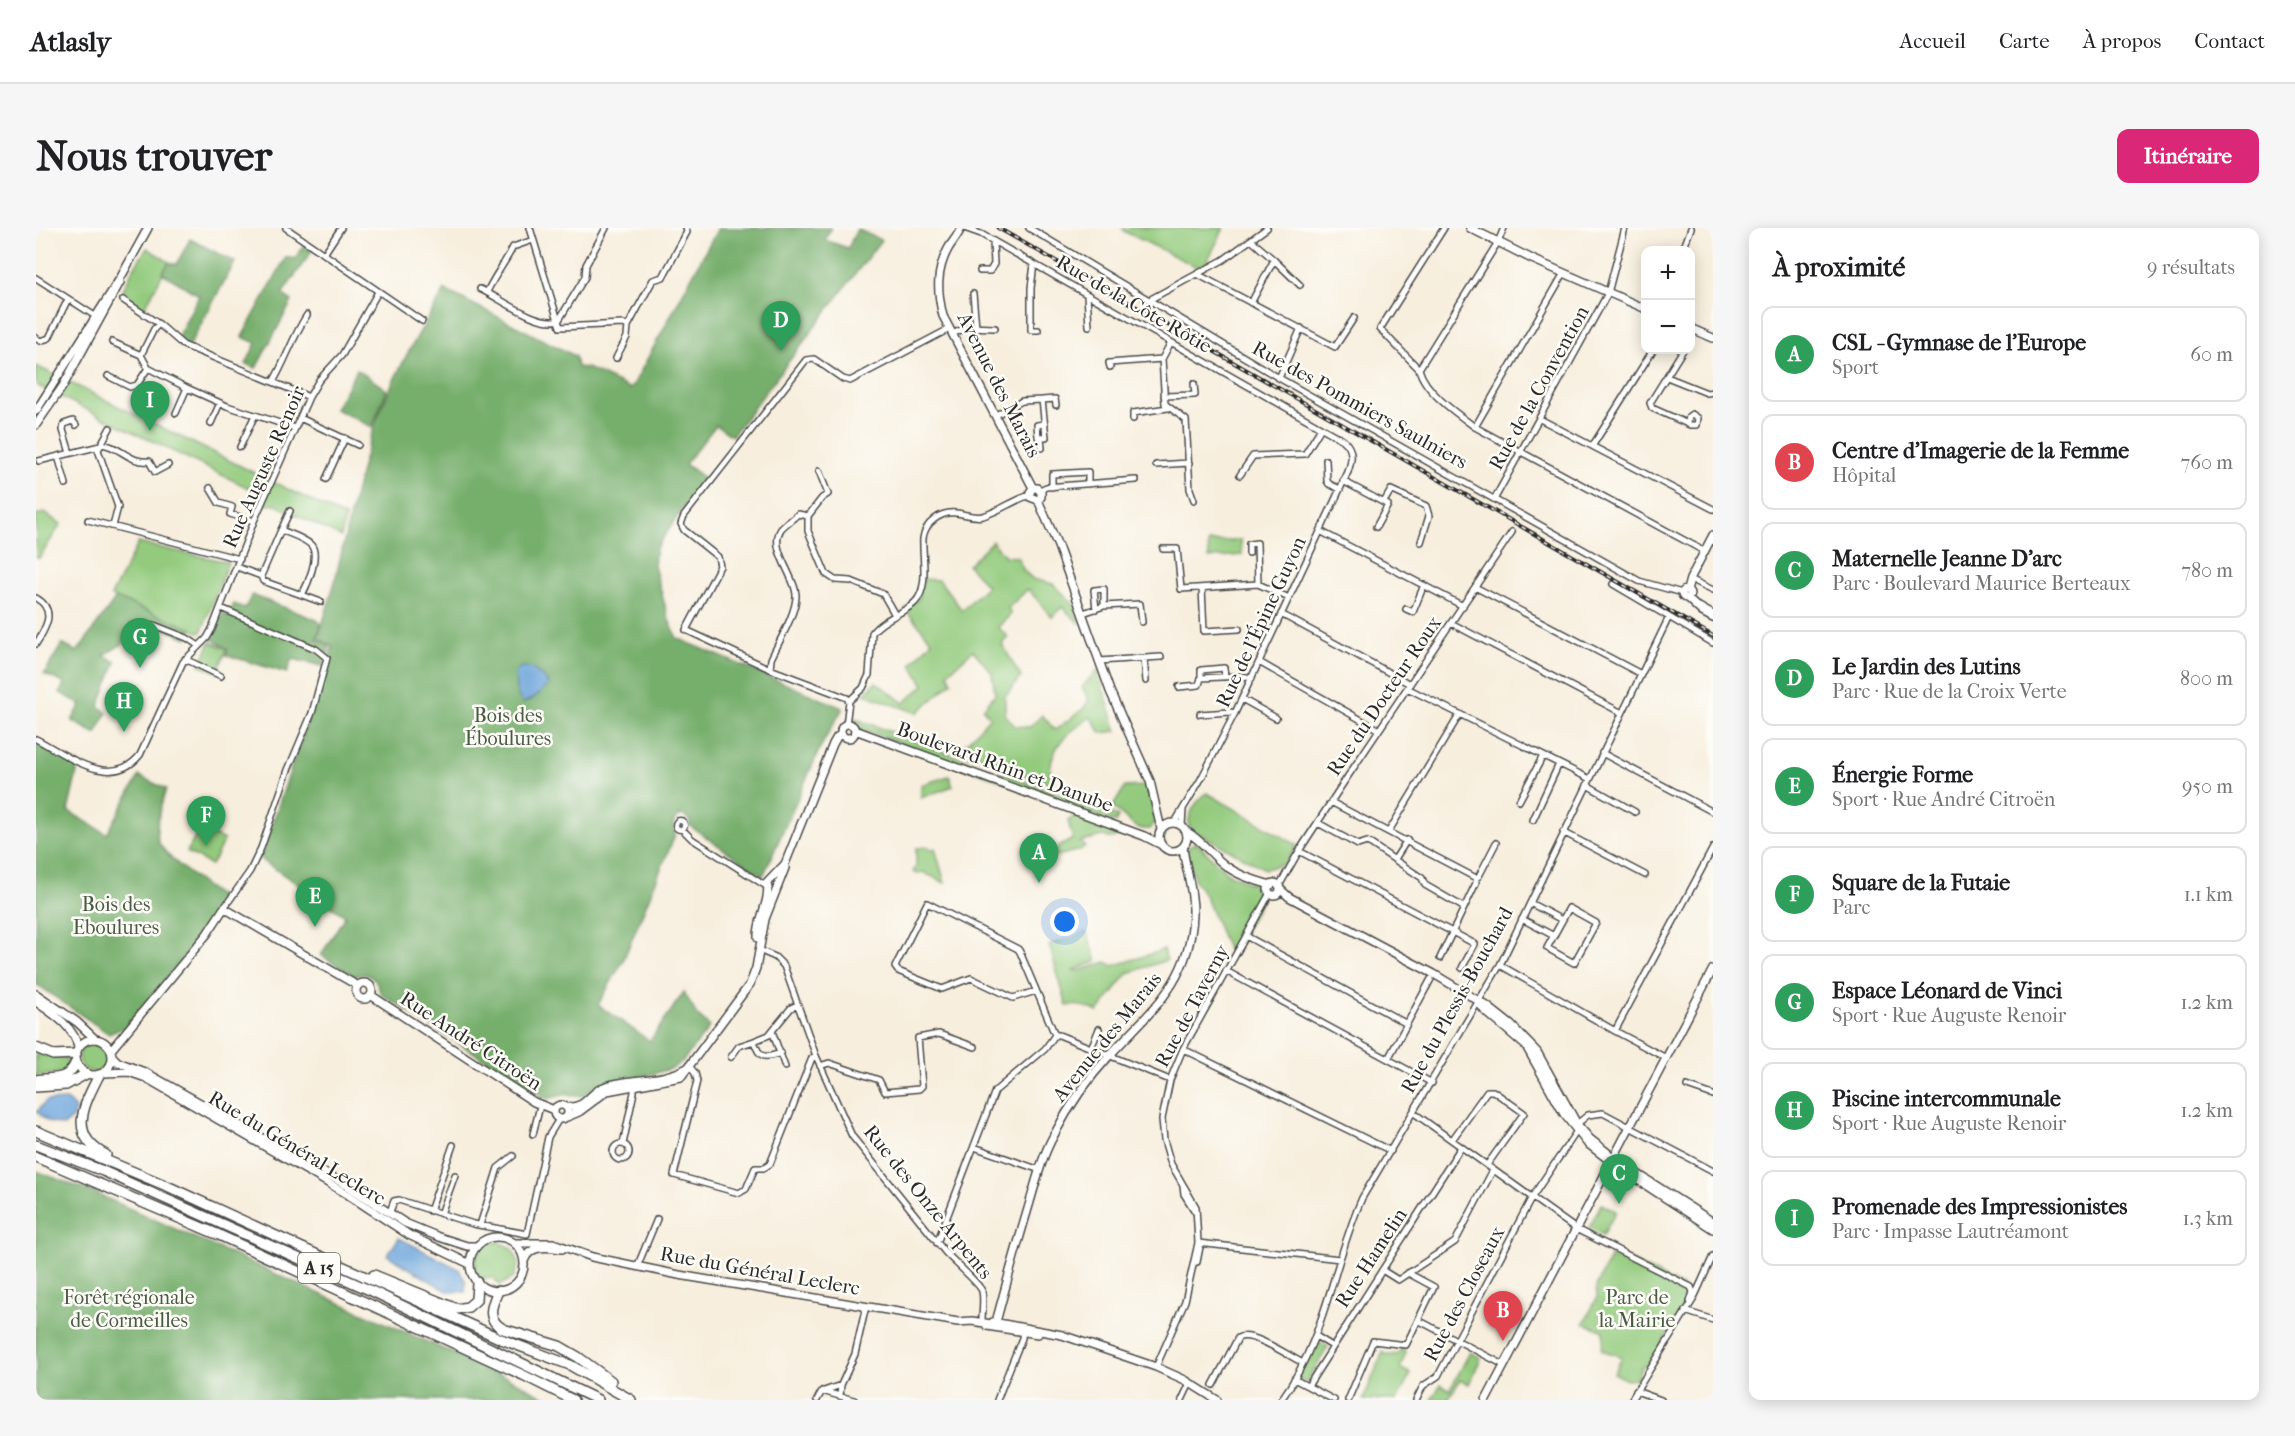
<!DOCTYPE html>
<html lang="fr">
<meta charset="utf-8">
<style>
:root{--surface:#fff;--page:#f6f6f6;--text:#202124;--muted:#757577;--line:#e0e0e0;--accent:#db2777}
body{margin:0;font-family:"IM FELL French Canon",serif;background:var(--page);color:var(--text)}
.controls{position:absolute;right:18px;top:18px;display:grid;overflow:hidden;border-radius:12px;box-shadow:0 3px 15px #0003}
.controls button{width:54px;height:54px;display:grid;place-items:center;padding:0;border:0;border-bottom:2px solid var(--line);background:var(--surface);color:var(--text);font:30px sans-serif}
.you{position:absolute;left:1029px;top:694px;width:21px;height:21px;margin:-15px;border:4px solid #fff;border-radius:50%;background:#1a73e8;box-shadow:0 0 0 9px #1a73e833}
.badge{display:grid;place-items:center;width:39px;height:39px;border-radius:50%;background:var(--accent);color:#fff;font-size:20px;font-weight:700}
.pin{position:absolute;translate:-50% -50px;filter:drop-shadow(0 2px 3px #0008)}
.pin::after{content:'';position:absolute;top:32px;width:21px;height:18px;background:inherit;clip-path:polygon(0 0,100% 0,50% 100%)}
.list{margin:0;padding:0;list-style:none}
h2{display:flex;justify-content:space-between;align-items:center;height:78px;margin:0;padding:0 24px;font-size:26px}
h2 small{font-size:20px;font-weight:400;color:var(--muted)}
.list li{display:grid;grid-template-columns:39px 1fr auto;gap:18px;align-items:center;box-sizing:border-box;height:96px;margin:0 12px 12px;padding:0 12px;border:2px solid var(--line);border-radius:12px}
.list b{display:block;font-size:22px;white-space:nowrap}
.list p{margin:0;font-size:20px;white-space:nowrap;color:var(--muted)}
.list em{font-size:20px;font-style:normal;color:var(--muted)}
.map{position:relative;flex:none;width:1677px;height:1172px;overflow:hidden;border-radius:12px}
header{display:flex;align-items:center;gap:36px;box-sizing:border-box;height:84px;padding:0 30px;background:var(--surface);border-bottom:2px solid var(--line)}
header strong{font-size:28px}
nav{display:flex;gap:33px;margin-inline-start:auto;font-size:21px}
.intro{display:flex;align-items:center;justify-content:space-between;box-sizing:border-box;height:144px;padding:0 36px}
h1{margin:0;font-size:42px}
.button{padding:15px 27px;border-radius:12px;background:var(--accent);color:#fff;font-size:21px;font-weight:700}
main{display:flex;gap:36px;padding:0 36px}
aside{flex:1;background:var(--surface);border-radius:12px;box-shadow:0 3px 15px #0003}
.map>svg:first-child{display:block}
.green{fill:#93ca7d;stroke:#5f7a54;stroke-width:1.5}
.forest{fill:#76ae6c;stroke:#506c4c;stroke-width:1.5}
.water{fill:#6da5dc;stroke:#4c6884;stroke-width:1.5}
.lines{fill:none;stroke-linecap:round;stroke-linejoin:round}
.street-casing{stroke:#4a4846;stroke-width:8}
.secondary-casing{stroke:#4a4846;stroke-width:10}
.highway-casing{stroke:#4a4846;stroke-width:12}
.street{stroke:#fff;stroke-width:5}
.secondary{stroke:#fff;stroke-width:7}
.highway{stroke:#fff;stroke-width:9}
.rail-casing{stroke:#2b2b2b;stroke-width:4}
.rail{stroke:#fdfcf7;stroke-width:1.5;stroke-dasharray:4.5;stroke-linecap:butt}
.labels{text-anchor:middle;dominant-baseline:central;stroke-width:5;stroke-linejoin:round;paint-order:stroke}
.shield{fill:#fdfcf7;stroke:#6a6a68;stroke-width:1.5}
.shield-label{font-size:18px;font-weight:bold;fill:#2b2b2b}
.street-label{font-size:20px;fill:#2b2b2b;stroke:#fdfcf7}
.park-label{font-size:20px;fill:#4a5b44;stroke:#fdfcf7}
</style>
<header>
<strong>Atlasly</strong>
<nav><a>Accueil</a><a>Carte</a><a>À propos</a><a>Contact</a></nav>
</header>
<div class="intro"><h1>Nous trouver</h1><a class="button">Itinéraire</a></div>
<main>
<div class="map">
<svg width="1677" height="1172" viewBox="0 0 1677 1172">
<rect width="100%" height="100%" fill="#fdfcf7"/>
<filter id="ink" filterUnits="userSpaceOnUse"><feTurbulence type="fractalNoise" baseFrequency=".0167" numOctaves="2"/><feDisplacementMap in="SourceGraphic" scale="12" xChannelSelector="R" yChannelSelector="G"/><feConvolveMatrix kernelMatrix="1 2 1 2 8 2 1 2 1" color-interpolation-filters="sRGB"/></filter>
<filter id="wash" filterUnits="userSpaceOnUse"><feTurbulence type="fractalNoise" baseFrequency=".008" numOctaves="4" result="noise"/><feDisplacementMap in="SourceGraphic" scale="24" xChannelSelector="R" yChannelSelector="G"/><feGaussianBlur stdDeviation="1.35" result="paint"/><feColorMatrix in="noise" values="0 0 0 0 0 0 0 0 0 0 0 0 0 0 0 0 0 1.4 0 .05"/><feComposite in="paint" operator="in"/></filter>
<g filter="url(#wash)">
<rect width="100%" height="100%" fill="#f7eedd"/>
<path class="green" d="M1086,0H1188L1169,38L1163,40L1089,4Z
M111,20L133,34L108,81L91,70L87,62L96,43Z
M0,138L309,289L305,309L238,276L232,277L222,273L217,262L0,157Z
M8,285L25,296L3,330L0,328V287Z
M1205,312L1206,327L1173,330L1172,314Z
M956,313L969,328L981,329L988,343L997,351L1017,356L1037,375L1044,396L1026,379L1016,389L992,361L972,380L975,386L962,399L972,409L966,416L985,449L969,468V487L979,498L994,499L1006,487L1019,502L1047,481L1053,472L1046,459L1061,442L1081,503L1065,505L1055,489C1028,507 1010,521 1015,557L923,523L954,489L947,481L959,466L956,445L937,422L912,445L916,454L881,485L828,466L840,454L868,475L888,457L875,436L896,413L869,381L882,372L887,351L903,352L926,382L951,358L932,337Z
M102,315L192,334L165,405L75,368Z
M174,414L191,421L181,444L164,437Z
M815,489L1082,588L1080,595L824,500Z
M913,548L917,558L885,570V557Z
M1111,558L1121,591L1114,601C1092,602 1093,587 1076,580L1089,559Z
M1171,565L1261,617L1250,635L1229,641L1158,603L1152,596C1154,582 1160,573 1171,565Z
M1038,588L1086,606V608L1073,610L1067,608L1044,614L1049,618L1044,622L1021,628L1018,621L1037,611L1032,593Z
M164,600L188,612L175,637L151,624Z
M1157,615L1163,617L1190,644L1223,659L1227,666L1226,672L1193,726L1169,667L1159,653L1150,623Z
M893,619L895,622L899,620L909,655L887,644L881,646L877,644L880,638V620Z
M1051,704L1061,733L1036,743H1043L1070,734L1077,738L1127,722L1131,732L1092,745L1062,784C1053,779 1040,776 1031,778L1013,717Z
M43 829a15 15 0 1 1 30 0a15 15 0 1 1-30 0Z
M0,823L35,832L36,837L32,844L0,848Z
M1565,976L1580,983L1567,1007L1553,1000Z
M462,1014L476,1020L483,1035L477,1050L464,1057L457,1050H443C433,1033 442,1015 462,1014Z
M1583,1027L1648,1060L1652,1071L1613,1137L1606,1138L1600,1151L1591,1152L1578,1145L1586,1129L1566,1122L1568,1103L1548,1095L1561,1070L1560,1058L1574,1030L1580,1031Z
M1283,1113L1292,1119L1271,1154H1268L1262,1149L1273,1127Z
M1365,1119L1370,1125L1364,1140L1375,1146L1361,1172H1327L1347,1124L1352,1127L1363,1126Z
M1434,1124L1445,1130L1433,1156L1424,1152L1412,1172H1396L1404,1157L1414,1162Z"/>
<path class="forest" d="M682,0H795L789,12L812,20L821,1L845,12L696,208L680,197L649,236L668,250L620,320L618,338L633,392L641,410L807,480L785,518L727,648L654,598L653,592L647,587L641,589L637,596L639,607L587,733L562,777L614,813L648,764L661,787L673,798L671,803L646,834L637,840L616,846L563,855L548,868L528,867L511,871L345,766L339,751L329,746L318,748L285,727L309,688L224,631L297,418L282,410C288,391 294,372 299,352C311,303 320,253 336,205C353,154 381,108 409,62L539,128L541,139L551,140L595,161Z
M154,11L199,34L153,118L141,110L163,67L126,45L133,34L140,37Z
M268,17L276,23L246,66L256,73L220,140L210,136L220,115L206,109L250,29L259,31Z
M321,141L351,162L336,199L299,181Z
M216,367L281,392L285,396L280,411L294,418L287,438L256,431L251,445L190,427L192,421L176,411L187,385L192,388L198,376L209,380Z
M80,370L156,401L151,410L118,397L68,427L80,434L63,478L71,485L60,506L36,493L45,476L24,465L28,455L8,446L26,416L41,424Z
M0,516L43,536L32,583L71,606L103,548L130,561C125,578 119,595 122,612C126,628 174,661 188,672L158,716L90,799L73,806L0,756Z
M0,943L59,965L481,1154L514,1172H0Z"/>
<path class="water" d="M485,439C498,438 504,447 513,456L498,470L487,475C479,465 479,455 480,443Z
M31,872L39,881L37,889L28,898L13,894L1,884L10,873Z
M363,1010L423,1041L430,1054L429,1064L411,1063L351,1027Z"/>
</g>
<g filter="url(#ink)">
<g class="lines">
<g class="street-casing">
<path id="street" d="M250,0L386,93
M494,0L524,99L587,96L592,98L617,52L627,49L651,4L650,0
M928,0L945,6L1307,212C1318,221 1316,232 1312,244L1199,485L1165,551L1139,594
M993,0L1243,150L1603,353L1646,365
M1408,0L1344,101L1383,141C1389,164 1421,186 1439,199L1668,323
M1215,12L1238,32L1215,75
M1647,22L1655,0
M288,26L305,0
M1238,32L1264,57
M998,36L995,60V102H1002
M944,43H954L958,36L957,13
M1161,46L1299,119L1318,90
M0,50L59,88
M444,61C464,70 502,99 523,92L549,49L550,37L570,0
M451,64C459,47 469,35 477,19L497,12
M937,66L940,98
M1051,67L1053,98
M87,72L123,96L147,117L273,169
M1113,72L1187,32L1231,0
M123,96L118,101L105,127L112,140L151,160L191,178L259,200
M916,106L932,99L959,100
M0,110L4,113L13,110L32,71
M76,114L105,127
M1135,114L1126,131L1129,176L1150,192L1154,261L1158,272
M1647,122L1614,175L1616,180L1654,197H1661L1662,190L1656,186L1653,188L1652,194
M580,130L591,109L592,98
M1074,139L1073,135L1126,131
M1383,141L1462,14L1468,0
M72,148L94,159L101,157L112,140
M1631,149L1671,165L1677,164
M1243,150L1265,100
M237,154C250,132 257,108 271,87
M1128,168L1159,167L1158,156
M1006,172L1019,171L1020,177
M140,185L151,160
M960,187L986,173L1006,172L1010,209H1002L1001,197L1009,196
M264,190L322,217
M1097,191V185L1132,180
M1504,191L1677,281
M175,195L184,175
M1439,199L1528,45
M74,200L62,222L82,279L77,298
M1005,209L1006,220
M65,216C83,217 94,236 113,233L119,244L132,237
M1557,217L1617,122
M204,219L219,187
M34,225L27,202L28,196L37,193L40,197
M22,228L30,256
M1290,232L1291,253L1293,256L1304,261
M3,233L64,218
M1120,237L1153,235
M1204,247L1217,228L1269,226L1285,200
M290,251L309,210
M1307,253L1352,277L1340,299
M1016,259V246L1052,244V256
M174,260L183,275L196,279L194,286L218,293
M1004,262L1010,259L1100,252
M1459,270L1572,65L1589,0
M1348,274L1355,262L1390,278L1393,288L1385,314
M772,288V303L790,346L799,352L815,353L847,366L859,387
M772,288L786,270L792,266L783,243
M52,292L204,331
M245,302L254,283
M1284,303L1427,378
M1127,321H1141L1145,361L1222,356L1253,370
M1213,325V316L1221,315L1222,356
M201,339L225,348L227,353L266,367C272,356 284,327 275,317C268,310 254,306 245,302L225,348
M1654,351L1677,362
M1577,356L1677,415
M1439,359L1605,446
M1166,360L1168,403L1203,401
M266,367L285,374
M0,370C21,382 10,400 0,416
M1663,378L1677,386
M185,380L280,421L291,430L276,485L252,542L225,620L214,643L188,680
M1060,381L1058,362L1068,361V378
M1370,381L1377,384L1388,357
M1047,385L1068,378L1104,376L1106,394
M1245,386L1374,456
M1415,395L1586,485
M118,397L151,410L163,418
M1108,430L1110,453
M149,431L185,448
M1063,433L1125,429
M1223,434L1343,502
M734,441L735,431C742,415 761,384 760,367C760,349 732,320 745,301C749,296 757,291 762,286L772,288
M1165,450V442L1188,440L1189,449
M1143,459L1163,457L1165,450L1205,448L1216,450
M1371,460L1554,551
M1206,471L1240,490
M813,473L811,470L734,441L650,402L684,338L682,329L648,302L645,296L648,288L770,132L778,131L807,151L814,153L913,101
M1164,486L1194,484L1199,485
M810,497L813,473L827,460L833,447L836,405C847,389 875,384 883,369C892,352 886,329 887,310C889,295 905,283 920,285C929,286 938,290 947,288C964,283 978,272 994,267
M0,511C31,527 75,563 104,527L147,434L171,410L176,401L218,293L273,169L283,152L306,127L342,64
M1566,525L1677,584
M1551,557L1599,584
M1483,573L1507,528
M1295,574L1440,650
M1497,592L1523,536
M639.5 597a4.5 4.5 0 1 1 9 0a4.5 4.5 0 1 1-9 0Z
M1282,595L1322,617L1331,614L1335,616L1386,650L1389,657L1427,679
M1146,597L1147,581
M646,601L656,611L733,660
M1353,603L1424,486
M1527,604L1609,647
M1263,623L1439,716L1426,740
M1359,631L1371,612
M1243,658L1263,623L1308,554L1476,304
M1494,675L1526,692
M1533,680L1560,695L1538,735L1511,720Z
M1486,691L1518,708
M1210,708L1371,796
M723,722L739,729L748,738L780,828L816,908L909,1024C916,1032 944,1056 946,1063C948,1072 946,1083 946,1092
M1404,730L1440,655V650L1443,648L1460,615
M1464,737L1579,803L1630,830
M1190,743L1396,855
M1000,763L977,770L935,750L906,761L862,743L859,739L891,675L982,721L984,724L1019,807
M736,803L755,780L761,777
M1579,803L1677,620
M718,813L733,807L736,803L749,839
M1055,820L1063,801
M1147,821L1355,923
M695,829L703,818L718,813C723,830 728,831 745,825
M1352,831L1395,751
M653,838L659,845L661,853L638,947L703,965L710,961L719,940H728L734,936L776,830L780,828
M784,838L793,835L843,852L849,864L883,861L886,858L882,810L903,806L939,819
M1651,858L1677,867
M1378,885L1540,1001L1655,1059L1657,1064L1654,1074
M1541,896L1552,887L1567,885L1677,943
M497,906L504,878
M1416,912L1451,863H1457L1488,885L1451,937
M577 924a8 8 0 1 1 16 0a8 8 0 1 1-16 0Z
M587,916L598,864V856
M938,919L1004,942
M1147,957L1148,966L1160,985
M355,981L358,973L363,972L437,996L491,1006L512,909L523,891
M394,983L417,917
M405,986L419,947
M444,997L462,940L477,928
M901,1015L959,863L1009,821L1019,807H1023L1134,852
M1161,1034L1164,1019L1162,1015L1304,1031
M601,1039L621,991
M1346,1042L1362,1052L1419,1014L1457,942
M1649,1083L1677,1092
M1382,1092L1468,1137
M1280,1108L1296,1118
M1120,1139L1149,1073L1162,1015L1160,979L1135,936L1128,912L1126,891L1134,852L1147,821L1234,665
M1258,1151L1298,1172
M1177,1157L1202,1110C1215,1102 1253,1128 1267,1135
M1272,1158L1425,919
M786,1163L818,1172
M788,1163L805,1157
M1600,1163L1625,1172
M804,1168L805,1157L819,1126L830,1078
M781,1172L786,1163
M961,1172L986,1110L987,1101
M1146,1172L1154,1155
M1245,1172C1290,1110 1296,1038 1326,970L1464,737L1633,389
M1312,1172L1337,1113L1370,1117L1398,1059L1372,1045
M1380,1172L1387,1158L1402,1148L1496,969L1541,903
M1595,1172L1657,1072L1677,1028"/>
</g>
<g class="secondary-casing">
<path id="secondary" d="M925,0C922,8 916,14 912,21C900,43 901,64 907,88L997,260
M1434,0L1496,31L1610,81
M1654,100L1677,110
M0,183L85,49L112,0
M0,197L27,158L84,54
M1002,272L1005,269V264L1001,260H997L994,264V269L1002,272L1022,318L1074,463L1114,553L1125,601
M1651,362L1654,351L1677,307
M1646 366a4 4 0 1 1 8 0a4 4 0 1 1-8 0Z
M1651,370L1666,384L1677,390
M805 503a7 7 0 1 1 14 0a7 7 0 1 1-14 0Z
M819,502L1108,608L1124,616
M1123 609a14 14 0 1 1 28 0a14 14 0 1 1-28 0Z
M1150,603C1168,614 1175,627 1190,638C1203,648 1220,653 1235,657
M1232 661a6 6 0 1 1 12 0a6 6 0 1 1-12 0Z
M1244,661L1253,669L1398,746L1451,778L1475,797L1501,824L1541,896L1554,911L1586,936L1677,994
M722,710C721,691 735,673 731,655L749,636
M320 763a8 8 0 1 1 16 0a8 8 0 1 1-16 0Z
M0,766L41,794L59,811
M336,768L498,874L518,882
M0,774C16,785 39,799 42,820
M1443,775L1448,782L1490,818L1528,886L1551,915L1582,939L1677,1001
M40 829a18 18 0 1 1 36 0a18 18 0 1 1-36 0Z
M75,822L171,706L188,680L322,758
M77,829L82,834L111,845L312,958L369,995L403,1009L431,1018H441
M68,845L93,844L110,850L311,966L373,1007L434,1036
M518 884a7 7 0 1 1 14 0a7 7 0 1 1-14 0Z
M530,879C552,881 553,863 570,858C597,850 626,854 651,840
M531,889L543,884L571,863L645,849L714,756L720,740L729,691L749,640V636L797,516L801,509L806,506
M434 1036a27 27 0 1 1 54 0a27 27 0 1 1-54 0Z
M478,1015H517L556,1029L643,1047L922,1094L936,1093L955,1096L960,1094
M488,1033C494,1016 511,1019 526,1021
M957,1094L1026,1107L1120,1139L1149,1152L1181,1172
M960,1094C970,1057 980,1021 991,984C999,958 1005,930 1018,907C1033,878 1051,852 1073,828C1114,783 1154,755 1157,687C1158,663 1150,643 1147,620
M951,1098L1002,1106
M1450,1172L1677,741"/>
</g>
<g class="highway-casing">
<path id="highway" d="M0,820L17,827L40,826
M63,847C48,877 31,907 70,927
M0,852C18,849 32,854 40,834
M0,859L30,857L50,846
M0,903L131,958L465,1111L534,1137L595,1172
M0,917L67,943L338,1064L562,1172
M0,929L183,1007L487,1147L537,1172
M338,1047L421,1081L432,1079L440,1072L441,1054
M462,1063C455,1078 450,1091 467,1101L523,1118L542,1129L575,1153"/>
</g>
<use href="#street" class="street"/>
<use href="#secondary" class="secondary"/>
<use href="#highway" class="highway"/>
<g class="rail-casing">
<path id="rail" d="M962,0L1677,408"/>
</g>
<use href="#rail" class="rail"/>
</g>
</g>
<g class="labels">
<rect class="shield" x="262" y="1025" width="42" height="30" rx="4.5"/>
<g class="shield-label">
<text x="283" y="1040">A 15</text>
</g>
<g class="street-label">
<text transform="translate(1098 76) rotate(30)">Rue de la Côte Rôtie</text>
<text transform="translate(963 157) rotate(63)">Avenue des Marais</text>
<text transform="translate(1503 160) rotate(-61)">Rue de la Convention</text>
<text transform="translate(1324 177) rotate(29)">Rue des Pommiers Saulniers</text>
<text transform="translate(228 239) rotate(-66)">Rue Auguste Renoir</text>
<text transform="translate(1225 394) rotate(-65)">Rue de l'Épine Guyon</text>
<text transform="translate(1348 468) rotate(-56)">Rue du Docteur Roux</text>
<text transform="translate(969 539) rotate(20)">Boulevard Rhin et Danube</text>
<text transform="translate(1421 772) rotate(-61)">Rue du Plessis-Bouchard</text>
<text transform="translate(1156 778) rotate(-62)">Rue de Taverny</text>
<text transform="translate(1071 809) rotate(-51)">Avenue des Marais</text>
<text transform="translate(435 813) rotate(33)">Rue André Citroën</text>
<text transform="translate(261 920) rotate(31)">Rue du Général Leclerc</text>
<text transform="translate(892 974) rotate(51)">Rue des Onze Arpents</text>
<text transform="translate(1335 1030) rotate(-57)">Rue Hamelin</text>
<text transform="translate(724 1043) rotate(10)">Rue du Général Leclerc</text>
<text transform="translate(1428 1066) rotate(-62)">Rue des Closeaux</text>
</g>
<g class="park-label">
<text x="472" y="487">Bois des<tspan x="472" dy="23">Éboulures</tspan></text>
<text x="80" y="676">Bois des<tspan x="80" dy="23">Eboulures</tspan></text>
<text x="93" y="1069">Forêt régionale<tspan x="93" dy="23">de Cormeilles</tspan></text>
<text x="1601" y="1069">Parc de<tspan x="1601" dy="23">la Mairie</tspan></text>
</g>
</g>
</svg>
<div class="controls">
<button>+</button>
<button>−</button>
</div>
<div class="you"></div>
<div class="pin badge" style="left:1003px;top:655px;background:#2e9e5b">A</div>
<div class="pin badge" style="left:1467px;top:1113px;background:#e0444e">B</div>
<div class="pin badge" style="left:1583px;top:976px;background:#2e9e5b">C</div>
<div class="pin badge" style="left:745px;top:123px;background:#2e9e5b">D</div>
<div class="pin badge" style="left:279px;top:699px;background:#2e9e5b">E</div>
<div class="pin badge" style="left:170px;top:618px;background:#2e9e5b">F</div>
<div class="pin badge" style="left:104px;top:440px;background:#2e9e5b">G</div>
<div class="pin badge" style="left:88px;top:504px;background:#2e9e5b">H</div>
<div class="pin badge" style="left:114px;top:203px;background:#2e9e5b">I</div>
</div>
<aside>
<h2>À proximité<small>9 résultats</small></h2>
<ul class="list">
<li><span class="badge" style="background:#2e9e5b">A</span><div><b>CSL - Gymnase de l'Europe</b><p>Sport</p></div><em>60 m</em></li>
<li><span class="badge" style="background:#e0444e">B</span><div><b>Centre d'Imagerie de la Femme</b><p>Hôpital</p></div><em>760 m</em></li>
<li><span class="badge" style="background:#2e9e5b">C</span><div><b>Maternelle Jeanne D’arc</b><p>Parc · Boulevard Maurice Berteaux</p></div><em>780 m</em></li>
<li><span class="badge" style="background:#2e9e5b">D</span><div><b>Le Jardin des Lutins</b><p>Parc · Rue de la Croix Verte</p></div><em>800 m</em></li>
<li><span class="badge" style="background:#2e9e5b">E</span><div><b>Énergie Forme</b><p>Sport · Rue André Citroën</p></div><em>950 m</em></li>
<li><span class="badge" style="background:#2e9e5b">F</span><div><b>Square de la Futaie</b><p>Parc</p></div><em>1.1 km</em></li>
<li><span class="badge" style="background:#2e9e5b">G</span><div><b>Espace Léonard de Vinci</b><p>Sport · Rue Auguste Renoir</p></div><em>1.2 km</em></li>
<li><span class="badge" style="background:#2e9e5b">H</span><div><b>Piscine intercommunale</b><p>Sport · Rue Auguste Renoir</p></div><em>1.2 km</em></li>
<li><span class="badge" style="background:#2e9e5b">I</span><div><b>Promenade des Impressionistes</b><p>Parc · Impasse Lautréamont</p></div><em>1.3 km</em></li>
</ul>
</aside>
</main>
